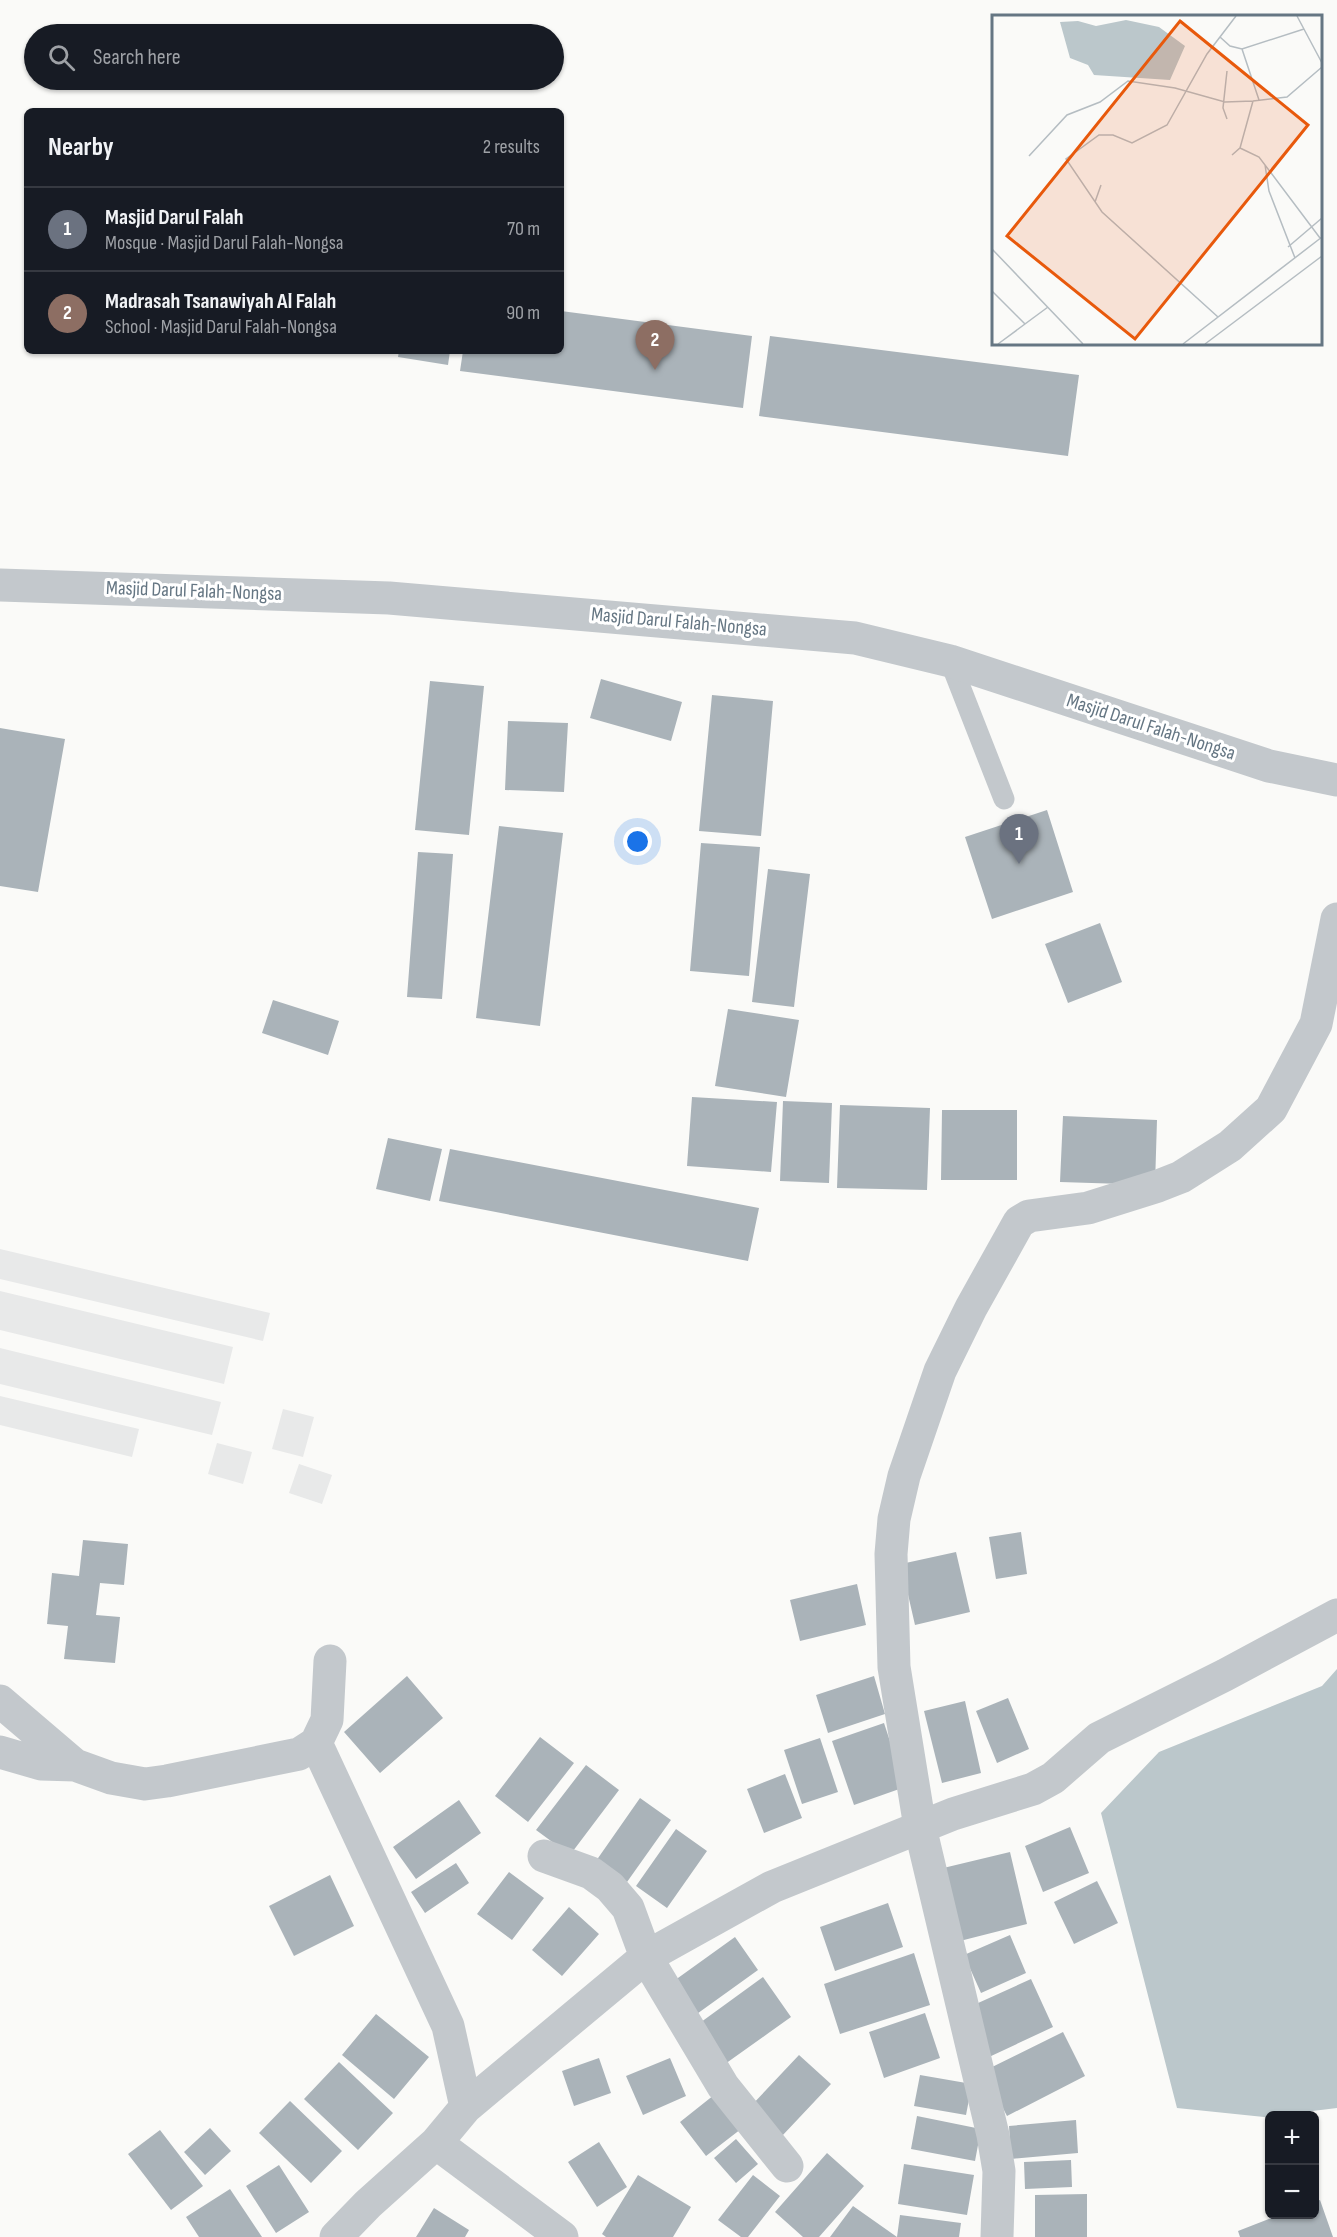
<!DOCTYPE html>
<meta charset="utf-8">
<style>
:root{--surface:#171b24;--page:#242831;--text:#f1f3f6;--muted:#9ea1a6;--line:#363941;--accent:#e4572e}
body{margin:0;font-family:"Sofia Sans Condensed",sans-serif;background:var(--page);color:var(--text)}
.controls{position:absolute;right:18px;bottom:18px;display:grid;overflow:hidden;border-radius:9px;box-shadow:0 2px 4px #0004}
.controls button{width:54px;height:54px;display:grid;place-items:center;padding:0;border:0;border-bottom:2px solid var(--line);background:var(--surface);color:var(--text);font:30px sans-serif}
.you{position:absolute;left:638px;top:842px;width:21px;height:21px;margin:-15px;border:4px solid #fff;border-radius:50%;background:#1a73e8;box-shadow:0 0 0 9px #1a73e833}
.badge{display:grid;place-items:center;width:39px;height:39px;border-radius:50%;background:var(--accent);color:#fff;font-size:20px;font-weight:700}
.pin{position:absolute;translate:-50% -50px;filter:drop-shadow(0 2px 3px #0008)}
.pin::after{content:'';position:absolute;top:32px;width:21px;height:18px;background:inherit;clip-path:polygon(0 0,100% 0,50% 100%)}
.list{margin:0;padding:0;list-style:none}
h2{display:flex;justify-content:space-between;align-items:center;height:78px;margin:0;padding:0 24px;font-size:26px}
h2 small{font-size:20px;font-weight:400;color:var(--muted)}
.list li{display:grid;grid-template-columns:39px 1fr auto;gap:18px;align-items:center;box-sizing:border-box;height:84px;padding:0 24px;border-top:2px solid var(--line)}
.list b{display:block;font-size:22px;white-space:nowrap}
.list p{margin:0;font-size:20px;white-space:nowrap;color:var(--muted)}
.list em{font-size:20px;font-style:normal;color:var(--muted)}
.icon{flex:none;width:33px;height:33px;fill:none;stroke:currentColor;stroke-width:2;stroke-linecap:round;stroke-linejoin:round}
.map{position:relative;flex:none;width:1337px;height:2237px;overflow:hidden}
.search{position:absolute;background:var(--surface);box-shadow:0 2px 4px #0004;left:24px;top:24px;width:540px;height:66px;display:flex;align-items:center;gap:15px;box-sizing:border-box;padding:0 21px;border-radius:33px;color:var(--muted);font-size:22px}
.panel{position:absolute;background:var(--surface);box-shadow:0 2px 4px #0004;left:24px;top:108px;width:540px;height:246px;border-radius:9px}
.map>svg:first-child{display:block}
.built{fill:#e8e9e9}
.water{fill:#bbc7cb}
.building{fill:#aab3b9}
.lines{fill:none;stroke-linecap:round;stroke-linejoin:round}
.service{stroke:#c3c8cc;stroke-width:21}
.minor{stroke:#c3c8cc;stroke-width:33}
.labels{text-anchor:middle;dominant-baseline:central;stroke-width:6;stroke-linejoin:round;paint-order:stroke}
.street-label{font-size:20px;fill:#657683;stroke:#fff}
.inset-road{fill:none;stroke:#b5bdc2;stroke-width:1.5}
.view{fill:#e8590c;fill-opacity:0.15;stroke:#e8590c;stroke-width:3}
.inset-edge{fill:none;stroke:#657683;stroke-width:3}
</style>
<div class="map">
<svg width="1337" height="2237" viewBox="0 0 1337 2237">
<rect width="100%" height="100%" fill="#fafaf8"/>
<path class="built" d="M0,1249L270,1313L263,1341L0,1279Z
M0,1291L233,1347L224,1384L0,1330Z
M0,1348L221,1402L212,1435L0,1384Z
M0,1396L139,1429L132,1457L0,1425Z
M283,1409L314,1417L303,1457L272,1449Z
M217,1443L252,1452L243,1484L208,1474Z
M299,1464L332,1475L322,1504L289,1493Z"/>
<path class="water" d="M1337,1669V2108L1264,2117L1177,2108L1101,1813L1159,1752L1322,1686Z"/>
<path class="building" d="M561,311L752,336L743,408L460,371L463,351H561Z
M770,336L1079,375L1068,456L759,416Z
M399,351H450L448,365L398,357Z
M601,679L682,702L671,741L590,718Z
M430,681L484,686L469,835L415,830Z
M712,695L773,701L761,836L699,831Z
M508,721L568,723L564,792L505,790Z
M0,728L65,739L38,892L0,886Z
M1047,810L1073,892L992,919L965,837Z
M499,826L563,833L540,1026L476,1018Z
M701,843L760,847L749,976L690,971Z
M418,852L453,854L442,999L407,997Z
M768,869L810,874L794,1007L752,1002Z
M1100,923L1122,982L1068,1003L1045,944Z
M273,1000L339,1021L328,1055L262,1033Z
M728,1009L799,1020L786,1097L715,1086Z
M692,1097L777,1102L771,1172L687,1166Z
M783,1101L832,1103L829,1183L780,1181Z
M840,1105L930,1108L927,1190L837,1188Z
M942,1110H1017V1180H941Z
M1063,1116L1157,1120L1155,1185L1060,1182Z
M388,1138L442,1149L430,1201L376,1189Z
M450,1149L759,1208L748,1261L439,1201Z
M1021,1532L1027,1574L996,1579L989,1537Z
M83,1540L128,1544L124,1585L100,1583L96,1615L120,1617L115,1663L64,1659L68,1626L47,1624L52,1573L79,1576Z
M956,1552L970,1612L915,1625L901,1564Z
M857,1584L866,1625L800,1641L790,1600Z
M407,1676L443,1718L380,1773L344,1732Z
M874,1676L885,1714L828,1733L816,1695Z
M1008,1698L1029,1749L997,1763L976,1711Z
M965,1701L981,1773L942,1783L924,1711Z
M884,1723L905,1787L854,1805L832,1741Z
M540,1737L574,1763L528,1822L495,1796Z
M820,1738L838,1792L802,1804L784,1750Z
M586,1765L619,1790L570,1855L536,1830Z
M785,1774L802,1818L764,1833L747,1789Z
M640,1798L671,1820L627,1882L596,1861Z
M459,1800L481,1833L416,1879L393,1847Z
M1070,1827L1089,1873L1043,1892L1025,1846Z
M676,1829L707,1851L667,1908L636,1886Z
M1010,1852L1027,1924L952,1943L935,1870Z
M456,1863L469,1883L425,1913L411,1892Z
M509,1872L544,1898L512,1940L477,1914Z
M330,1875L354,1926L294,1956L269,1906Z
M1097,1881L1118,1923L1074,1944L1054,1902Z
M888,1903L903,1947L835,1971L820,1927Z
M569,1907L599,1934L562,1976L532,1950Z
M1010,1935L1026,1973L981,1993L964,1955Z
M735,1937L758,1970L694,2016L671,1983Z
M914,1953L930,2005L840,2034L824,1984Z
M763,1977L791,2017L725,2064L697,2025Z
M1031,1979L1053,2027L989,2057L967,2008Z
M925,2013L940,2058L884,2078L869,2032Z
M376,2014L429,2057L394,2099L342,2055Z
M1063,2032L1085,2076L1007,2116L984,2071Z
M799,2055L831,2084L782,2136L751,2106Z
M599,2058L611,2093L574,2106L562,2071Z
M670,2058L686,2096L643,2115L626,2076Z
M339,2062L393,2113L358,2150L304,2099Z
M920,2075L972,2084L966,2115L914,2106Z
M714,2095L741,2129L706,2156L680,2122Z
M290,2101L342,2151L311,2183L259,2133Z
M917,2116L981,2129L975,2161L911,2149Z
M1076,2120L1078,2153L1011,2159L1009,2126Z
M210,2128L231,2151L205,2175L184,2152Z
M160,2130L203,2186L171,2210L128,2154Z
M736,2139L758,2164L736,2183L714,2158Z
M599,2142L627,2187L597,2207L568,2162Z
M827,2153L864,2186L819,2237H803L775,2212Z
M1071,2160L1072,2187L1025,2189L1024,2162Z
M904,2164L974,2175L967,2215L898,2204Z
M279,2165L309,2212L276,2233L246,2186Z
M638,2175L691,2207L673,2237H606L602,2234Z
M753,2175L780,2196L748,2237H741L718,2220Z
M230,2189L262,2237H199L186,2217Z
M1087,2194V2237H1035V2195Z
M1320,2200L1333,2237H1240L1238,2231L1282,2214H1314V2202Z
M853,2206L897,2237L900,2215L961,2223L959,2237H830Z
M434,2208L469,2230L465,2237H416Z"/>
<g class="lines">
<path class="service" d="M950,661L1004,799"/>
<path class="minor" d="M0,585L389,598L855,638L950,661L1269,766L1337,780
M0,1701L75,1765
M316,1743L448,2026L466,2107
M0,1752L41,1764L75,1765L111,1778L145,1784L167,1781L299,1754L316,1743L327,1720L330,1661
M544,1856L591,1873L610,1887L628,1908L646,1957L723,2086L787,2166
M436,2143L562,2237
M336,2237L368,2204L436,2143L466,2107L646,1957L772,1887L953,1814L1033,1789L1053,1778L1099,1738L1225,1675L1337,1615
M997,2237L999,2171L993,2135L920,1827L894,1667L891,1554L894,1519L904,1476L940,1371L971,1308L1019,1222L1029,1216L1088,1208L1158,1186L1181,1177L1230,1146L1271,1109L1316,1024L1337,919"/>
</g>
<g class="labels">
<g class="street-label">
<text transform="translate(194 591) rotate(2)">Masjid Darul Falah-Nongsa</text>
<text transform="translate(679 622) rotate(5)">Masjid Darul Falah-Nongsa</text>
<text transform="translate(1151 727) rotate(18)">Masjid Darul Falah-Nongsa</text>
</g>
</g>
<g transform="translate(992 15)">
<rect width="330" height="330" fill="#fafaf8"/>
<path d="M134,5L167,12L193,31L178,65L102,60L96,50L78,43L68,7L86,6L104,11Z" fill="#bbc7cb"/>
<path class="inset-road" d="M305,1L330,48M228,22L238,31L250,34L312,14M250,34L267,85M235,104L231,93L235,56M248,133L261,86M240,140L248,133L267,142L328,223M37,141L75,100L108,87L136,66L183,73L233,87L261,86L295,82L330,52M273,150L277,176L303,243M103,187L109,170M296,232L330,203M0,234L91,329M0,276L33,309M226,302L110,197L74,144L107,120H121L140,128L175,110L215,39L244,1M6,329L56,292M191,329L330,222M213,329L330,241"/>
<path class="view" d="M188,6L316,110L143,324L15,221Z"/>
<rect width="330" height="330" class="inset-edge"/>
</g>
</svg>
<div class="controls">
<button>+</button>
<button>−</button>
</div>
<div class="you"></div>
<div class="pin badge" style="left:1019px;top:864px;background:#6b7280">1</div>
<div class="pin badge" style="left:655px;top:370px;background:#8d6e63">2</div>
<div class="search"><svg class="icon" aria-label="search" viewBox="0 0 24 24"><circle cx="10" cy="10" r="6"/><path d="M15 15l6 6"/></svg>Search here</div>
<section class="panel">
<h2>Nearby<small>2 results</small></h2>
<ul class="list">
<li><span class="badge" style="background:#6b7280">1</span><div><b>Masjid Darul Falah</b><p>Mosque · Masjid Darul Falah-Nongsa</p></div><em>70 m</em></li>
<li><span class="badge" style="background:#8d6e63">2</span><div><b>Madrasah Tsanawiyah Al Falah</b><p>School · Masjid Darul Falah-Nongsa</p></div><em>90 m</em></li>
</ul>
</section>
</div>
